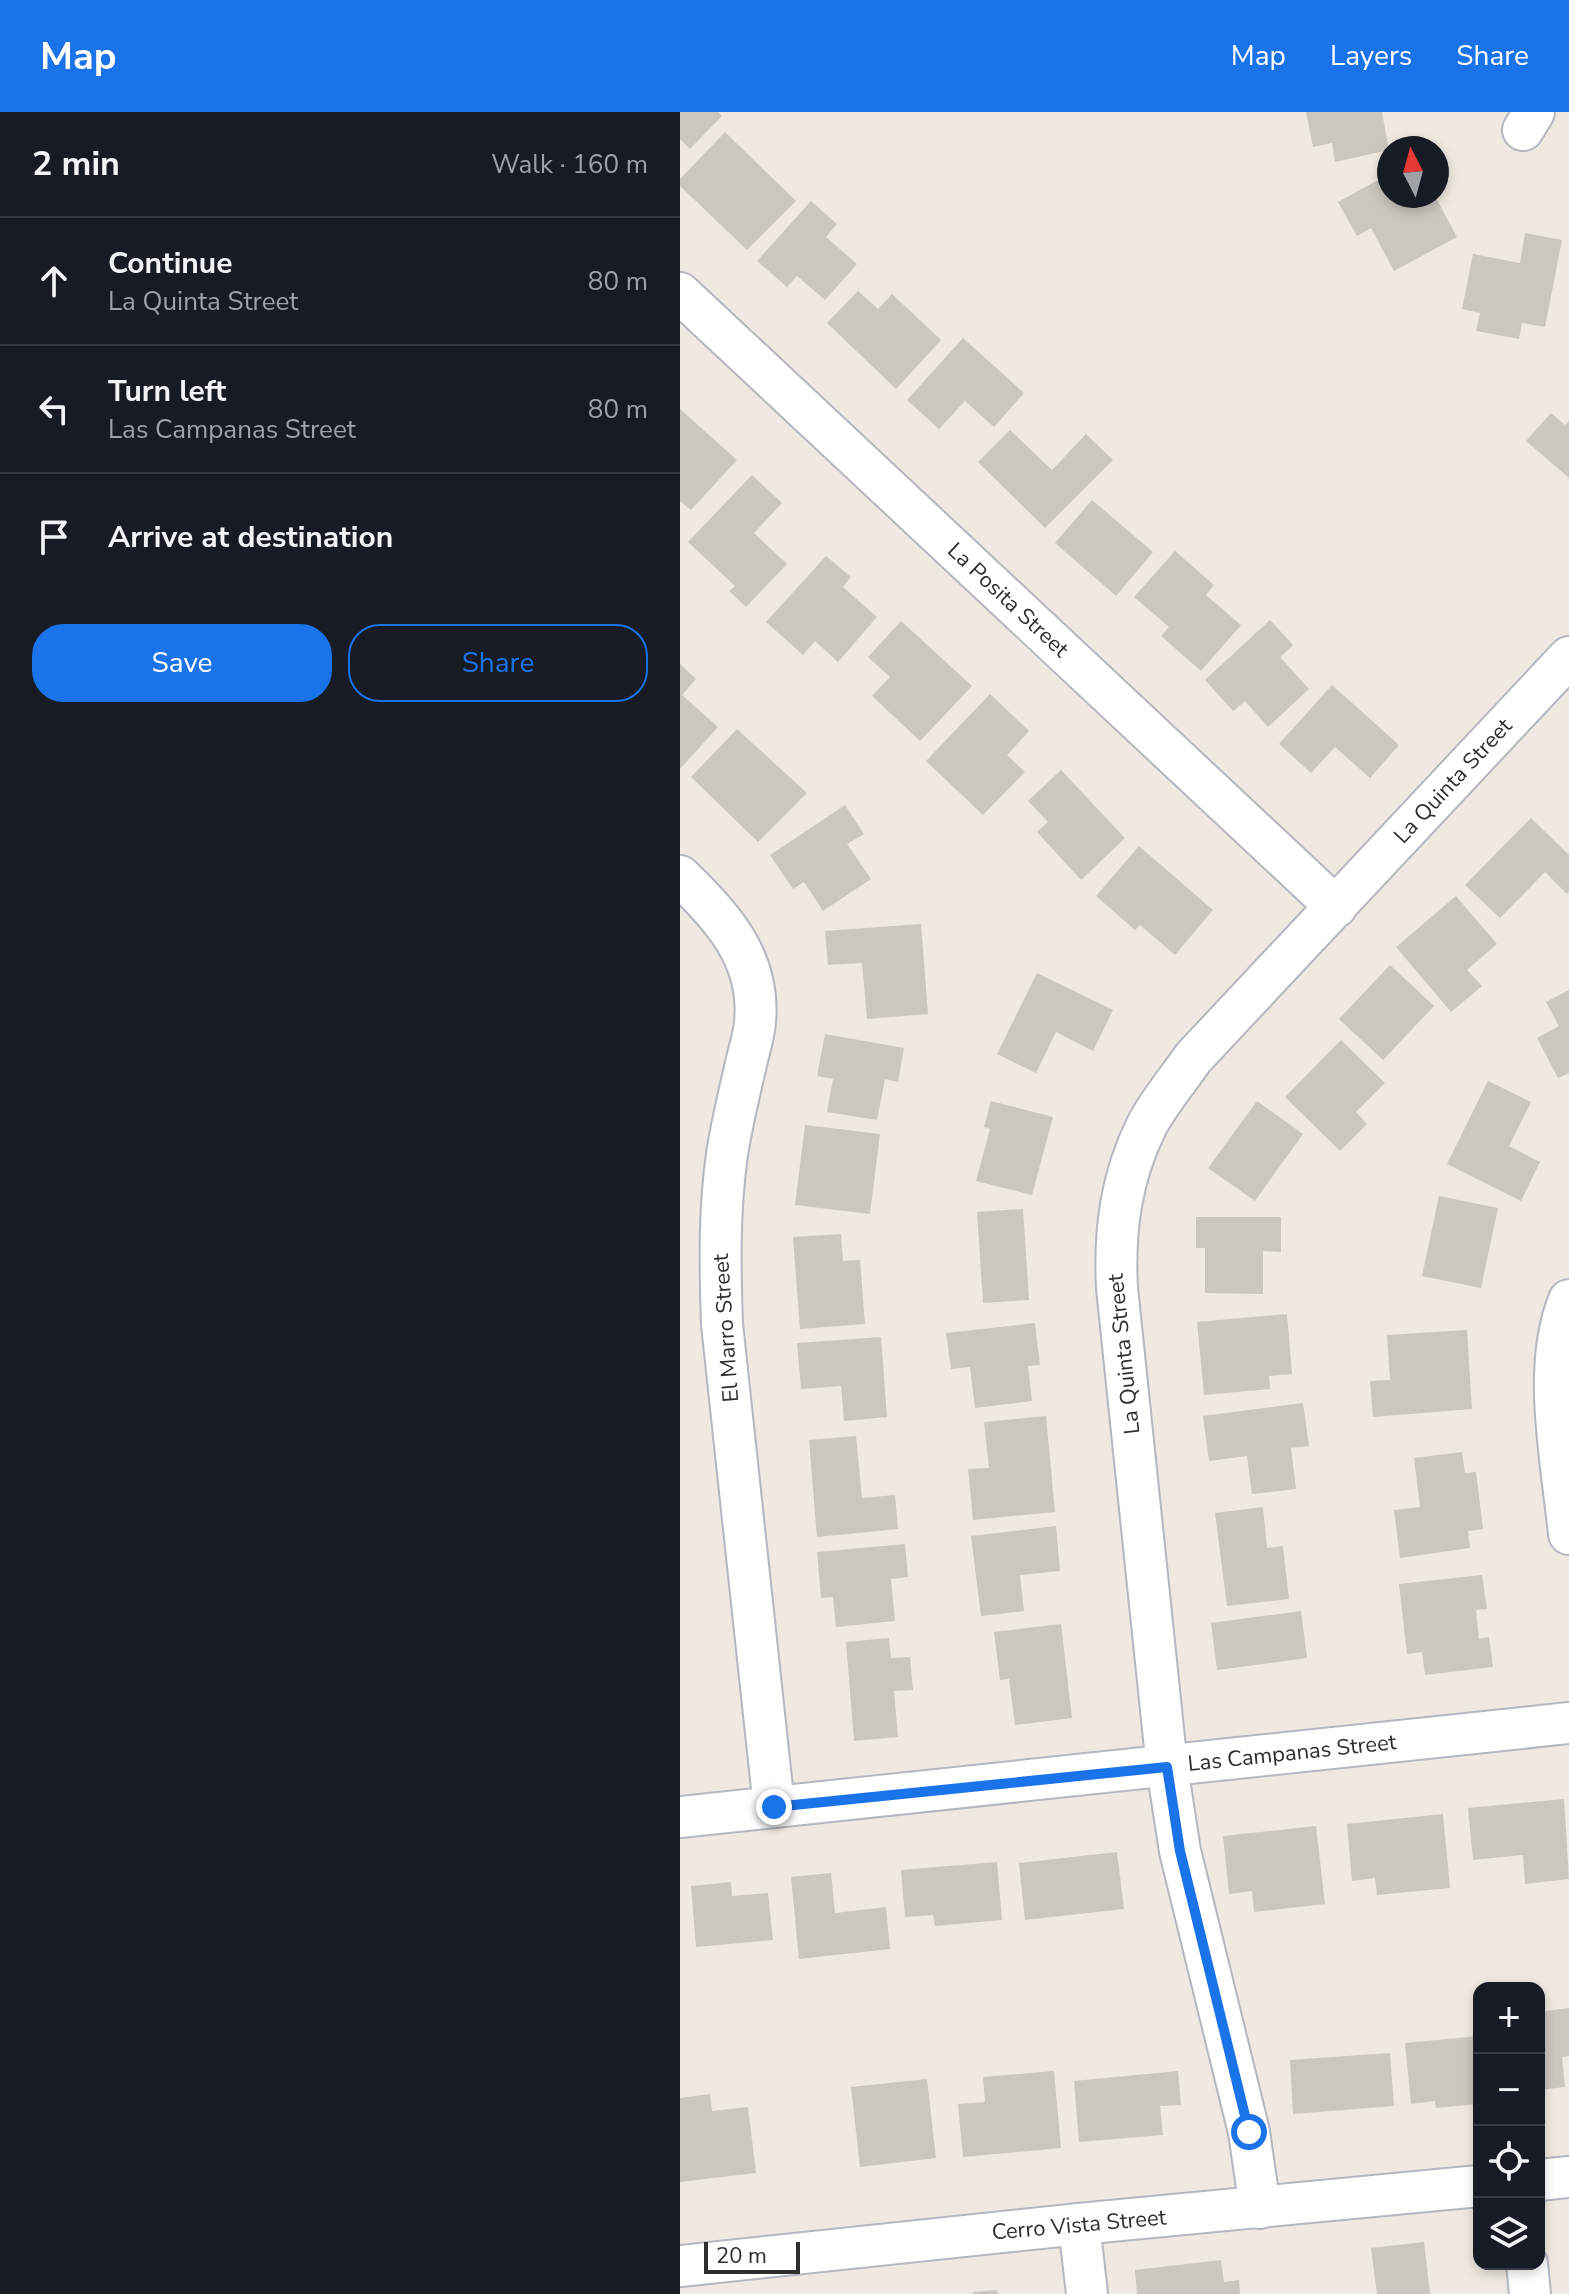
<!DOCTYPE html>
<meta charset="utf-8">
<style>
:root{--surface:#171b24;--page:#20242c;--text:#f1f3f6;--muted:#9ea1a6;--line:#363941;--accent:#1a73e8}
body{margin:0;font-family:"Nunito Sans",sans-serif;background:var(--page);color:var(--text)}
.controls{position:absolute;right:24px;bottom:24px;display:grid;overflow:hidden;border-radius:16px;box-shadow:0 4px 12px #0003}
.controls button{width:72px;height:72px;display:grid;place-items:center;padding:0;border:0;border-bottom:2px solid var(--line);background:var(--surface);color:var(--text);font:40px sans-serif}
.compass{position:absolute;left:697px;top:24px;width:72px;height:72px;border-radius:50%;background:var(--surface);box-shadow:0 4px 12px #0003;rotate:354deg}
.scale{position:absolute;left:24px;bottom:20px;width:96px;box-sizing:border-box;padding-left:8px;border:4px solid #2e2e2e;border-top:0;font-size:22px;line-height:28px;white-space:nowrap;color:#2e2e2e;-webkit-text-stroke:6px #fff;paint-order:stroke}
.stop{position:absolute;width:24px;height:24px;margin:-18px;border:6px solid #1a73e8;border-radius:50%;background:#fff}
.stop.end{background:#1a73e8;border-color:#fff;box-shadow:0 2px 8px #0008}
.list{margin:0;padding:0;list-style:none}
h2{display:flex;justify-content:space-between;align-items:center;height:104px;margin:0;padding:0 32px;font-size:34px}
h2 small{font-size:26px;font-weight:400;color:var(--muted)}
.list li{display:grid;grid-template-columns:52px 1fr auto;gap:24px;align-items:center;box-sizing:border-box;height:128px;padding:0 32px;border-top:2px solid var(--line)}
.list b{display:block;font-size:30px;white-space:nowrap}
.list p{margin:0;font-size:26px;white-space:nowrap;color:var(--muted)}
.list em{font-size:26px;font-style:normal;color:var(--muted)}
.actions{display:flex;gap:16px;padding:24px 32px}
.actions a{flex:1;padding:18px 0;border:2px solid var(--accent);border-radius:32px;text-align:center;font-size:28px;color:var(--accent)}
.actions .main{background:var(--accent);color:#fff}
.icon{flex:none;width:44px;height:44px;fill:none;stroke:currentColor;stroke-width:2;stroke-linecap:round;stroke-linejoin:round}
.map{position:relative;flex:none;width:889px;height:2182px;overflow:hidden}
header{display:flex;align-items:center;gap:48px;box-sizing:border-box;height:112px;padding:0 40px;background:var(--accent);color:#fff}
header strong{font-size:38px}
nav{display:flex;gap:44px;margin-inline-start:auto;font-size:28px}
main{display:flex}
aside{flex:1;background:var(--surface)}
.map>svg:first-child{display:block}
.building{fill:#cbc7bf}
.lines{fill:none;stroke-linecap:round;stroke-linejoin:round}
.minor-casing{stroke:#b4b7c1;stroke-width:44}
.minor{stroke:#fff;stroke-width:40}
.route{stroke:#1a73e8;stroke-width:10}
.labels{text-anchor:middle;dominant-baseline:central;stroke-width:6;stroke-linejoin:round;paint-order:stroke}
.street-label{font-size:22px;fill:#2e2e2e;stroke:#fff}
</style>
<header>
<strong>Map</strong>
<nav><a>Map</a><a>Layers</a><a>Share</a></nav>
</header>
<main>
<aside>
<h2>2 min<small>Walk · 160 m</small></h2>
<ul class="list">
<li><svg class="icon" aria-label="ahead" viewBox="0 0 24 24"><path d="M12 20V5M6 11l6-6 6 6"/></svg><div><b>Continue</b><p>La Quinta Street</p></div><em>80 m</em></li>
<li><svg class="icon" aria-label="left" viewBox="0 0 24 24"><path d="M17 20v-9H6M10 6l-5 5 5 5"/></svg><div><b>Turn left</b><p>Las Campanas Street</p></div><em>80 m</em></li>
<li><svg class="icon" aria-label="arrive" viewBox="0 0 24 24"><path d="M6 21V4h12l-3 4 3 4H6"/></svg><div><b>Arrive at destination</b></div></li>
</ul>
<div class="actions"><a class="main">Save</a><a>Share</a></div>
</aside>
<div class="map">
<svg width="889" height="2182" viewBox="0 0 889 2182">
<rect width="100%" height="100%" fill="#efe9e1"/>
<path class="building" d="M0,0H38L42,4L10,37L0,27Z
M626,0H702L709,38L655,50L652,31L633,35Z
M45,20L116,89L67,138L0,74V67Z
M709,62V84H755L777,125L714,159L691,116L677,124L658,90Z
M131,89L157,112L146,125L177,152L145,188L117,164L107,175L77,149Z
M845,121L882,128L865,215L842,211L839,227L796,219L800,201L782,197L793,142L840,151Z
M178,179L198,197L212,182L261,228L216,277L147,211Z
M283,226L344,281L314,315L285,289L259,317L227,288Z
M0,297L57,348L11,398L0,389Z
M871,301L885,313L889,309V366L846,329Z
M330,318L372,358L406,322L433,348L365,416L298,350Z
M72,363L102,391L74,421L107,452L66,495L49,479L55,474L8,430Z
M412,388L473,440L436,484L375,431Z
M495,439L534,473L526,483L561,513L521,559L481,524L489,515L454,485Z
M146,444L171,465L163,475L197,505L158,550L135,529L123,543L86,510Z
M590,508L613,533L600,545L629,577L588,615L565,589L553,599L525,568Z
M221,509L292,574L240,629L192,584L210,565L188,545Z
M0,552L16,567L2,583L38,615L0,657Z
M652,573L719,633L690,666L655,635L631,661L599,632Z
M310,582L349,619L327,643L345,660L303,703L246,649Z
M57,617L127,681L78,730L11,665Z
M381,658L445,726L401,768L357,720L368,710L348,689Z
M165,693L184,722L167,732L191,767L143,799L124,770L113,777L90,743Z
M851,706L889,743V780L887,782L865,760L820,806L785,773Z
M459,734L533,798L495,843L460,813L455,818L416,784Z
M776,784L817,832L787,858L802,874L771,900L716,835Z
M241,812L248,902L187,907L182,851L148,853L145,819Z
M710,853L754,894L703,948L659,907Z
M357,861L433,898L413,939L376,920L356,961L317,942Z
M889,878V961L878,966L857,926L879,914L866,890Z
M145,922L224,936L218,970L205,967L197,1008L147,1000L153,967L137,964Z
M661,928L705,971L676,1000L687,1012L660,1039L605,985Z
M808,969L851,990L829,1034L860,1050L841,1089L767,1052Z
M311,989L373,1005L352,1083L296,1069L310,1017L304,1015Z
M577,989L623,1022L575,1089L528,1056Z
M125,1013L200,1022L190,1102L115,1093Z
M759,1084L818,1096L801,1176L742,1164Z
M343,1097L349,1188L303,1191L297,1100Z
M516,1105H601V1140L583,1139V1182L525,1181V1136H516Z
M161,1122L163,1149L180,1148L185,1212L120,1217L113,1125Z
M607,1202L612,1262L589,1264L590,1277L524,1283L517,1210Z
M355,1211L360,1253L348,1254L352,1289L295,1296L290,1255L271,1257L266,1221Z
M787,1218L792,1297L693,1305L690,1269L710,1268L707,1223Z
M201,1225L207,1305L164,1309L161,1274L121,1277L117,1231Z
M623,1291L629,1334L611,1336L616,1377L572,1382L567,1344L529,1349L523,1304Z
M366,1304L375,1400L293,1408L288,1357L309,1356L304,1310Z
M176,1324L182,1386L215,1383L218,1417L137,1425L129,1328Z
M782,1340L785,1361L796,1360L803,1417L788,1419L790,1436L720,1446L714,1398L740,1395L734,1346Z
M583,1395L587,1436L603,1434L609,1487L547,1494L535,1401Z
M376,1414L380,1459L340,1463L344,1499L301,1504L291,1424Z
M225,1432L228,1465L211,1467L215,1509L156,1515L153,1485L141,1486L137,1440Z
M802,1463L807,1497L796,1498L799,1527L809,1525L813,1555L745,1563L742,1540L727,1542L719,1472Z
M621,1499L627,1546L537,1558L531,1511Z
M381,1512L392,1606L335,1613L329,1567L320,1568L314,1520Z
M209,1526L211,1546L230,1545L233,1578L214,1579L218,1625L174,1629L166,1530Z
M884,1687L889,1767L845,1772L843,1743L793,1748L788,1696Z
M763,1702L770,1776L697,1783L695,1766L672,1769L667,1712Z
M636,1714L645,1792L574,1800L572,1779L549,1782L543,1724Z
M437,1740L444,1797L345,1808L339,1751Z
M317,1750L322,1808L255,1814L253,1803L225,1805L221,1758Z
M151,1761L155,1801L206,1795L210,1837L119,1847L111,1765Z
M51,1770L52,1784L88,1781L93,1828L16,1835L11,1774Z
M889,1896V1944L882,1945L885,1975L859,1978V1900Z
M799,1924V1992L756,1996L755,1989L731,1992L725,1931Z
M710,1941L714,1994L613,2002L610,1948Z
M374,1959L381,2036L283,2045L278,1992L305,1990L303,1965Z
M498,1959L501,1993L480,1994L483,2023L399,2030L394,1969Z
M247,1967L256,2046L180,2055L171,1975Z
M30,1982L32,1999L68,1995L76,2061L0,2070V1986Z
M744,2130L750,2182H697L691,2136Z
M541,2148L544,2170L559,2168L560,2182H457L455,2158Z
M317,2178L318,2182H293V2180Z"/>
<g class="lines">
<g class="minor-casing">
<path id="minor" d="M843,18L854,0
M0,181L656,795
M0,764C42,804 81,847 75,910C74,924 69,938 66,952C59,982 52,1011 47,1042C39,1099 40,1155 42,1212L94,1695
M889,1188C861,1256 882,1350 889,1422
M0,1705L889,1611
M859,2068L889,2065
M580,2096L569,2020L500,1739L487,1655L437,1176C434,1118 441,1065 467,1013C479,990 498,968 513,946L889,545
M399,2112L407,2182
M847,2152L850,2182
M0,2154L399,2112L799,2074"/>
</g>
<use href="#minor" class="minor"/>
</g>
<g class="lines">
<path class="route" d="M94,1695L487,1655L500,1739L569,2020"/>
</g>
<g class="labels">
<g class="street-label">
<text transform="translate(328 488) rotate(43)">La Posita Street</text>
<text transform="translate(773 669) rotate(-47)">La Quinta Street</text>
<text transform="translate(46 1216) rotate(-94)">El Marro Street</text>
<text transform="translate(444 1242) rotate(-96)">La Quinta Street</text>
<text transform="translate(612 1641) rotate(-6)">Las Campanas Street</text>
<text transform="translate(399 2113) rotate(-5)">Cerro Vista Street</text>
</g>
</g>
</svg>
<div class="controls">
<button>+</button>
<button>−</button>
<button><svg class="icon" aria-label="locate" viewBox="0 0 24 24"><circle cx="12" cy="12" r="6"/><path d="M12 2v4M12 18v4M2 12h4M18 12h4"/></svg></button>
<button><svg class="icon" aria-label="layers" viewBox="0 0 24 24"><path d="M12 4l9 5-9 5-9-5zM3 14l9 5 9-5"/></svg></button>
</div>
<svg class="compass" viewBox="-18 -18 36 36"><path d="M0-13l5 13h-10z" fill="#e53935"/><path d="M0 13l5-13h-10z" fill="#9ea1a6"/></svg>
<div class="scale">20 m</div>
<div class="stop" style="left:569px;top:2020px"></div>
<div class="stop end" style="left:94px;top:1695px"></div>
</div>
</main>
